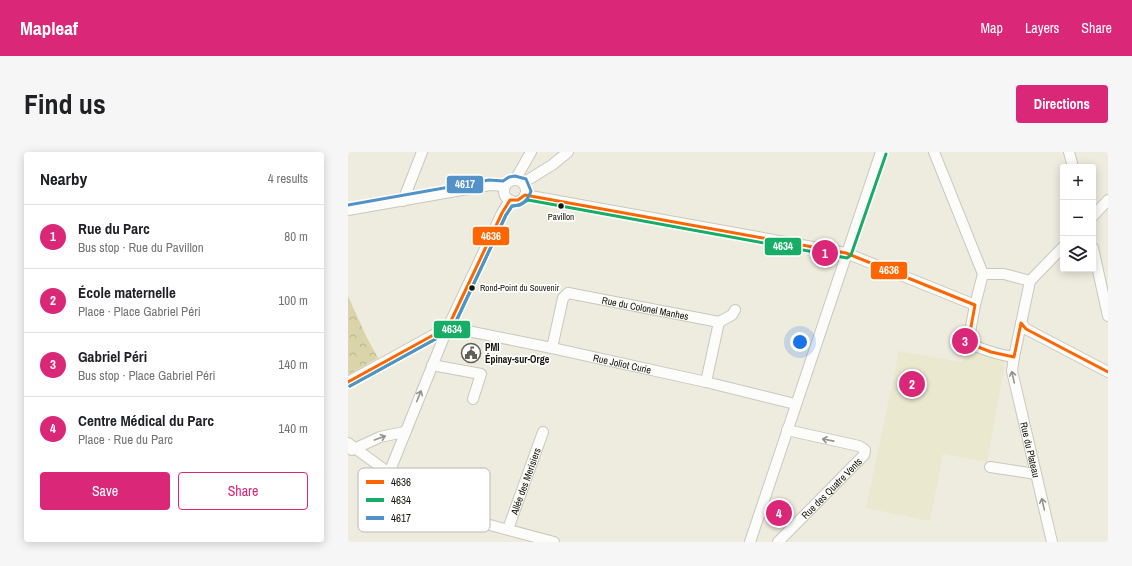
<!DOCTYPE html>
<meta charset="utf-8">
<style>
:root{--surface:#fff;--page:#f6f6f6;--text:#202124;--muted:#757577;--line:#e0e0e0;--accent:#db2777}
body{margin:0;font-family:"Archivo Narrow",sans-serif;background:var(--page);color:var(--text)}
.controls{position:absolute;right:12px;top:12px;display:grid;overflow:hidden;border-radius:4px;box-shadow:0 2px 10px #0003}
.controls button{width:36px;height:36px;display:grid;place-items:center;padding:0;border:0;border-bottom:1px solid var(--line);background:var(--surface);color:var(--text);font:20px sans-serif}
.you{position:absolute;left:452px;top:190px;width:14px;height:14px;margin:-10px;border:3px solid #fff;border-radius:50%;background:#1a73e8;box-shadow:0 0 0 6px #1a73e833}
.badge{display:grid;place-items:center;width:26px;height:26px;border-radius:50%;background:var(--accent);color:#fff;font-size:13px;font-weight:700}
.pin{position:absolute;translate:-50% -50%;border:2px solid #fff;box-shadow:0 1px 4px #0006}
.list{margin:0;padding:0;list-style:none}
h2{display:flex;justify-content:space-between;align-items:center;height:52px;margin:0;padding:0 16px;font-size:17px}
h2 small{font-size:13px;font-weight:400;color:var(--muted)}
.list li{display:grid;grid-template-columns:26px 1fr auto;gap:12px;align-items:center;box-sizing:border-box;height:64px;padding:0 16px;border-top:1px solid var(--line)}
.list b{display:block;font-size:15px;white-space:nowrap}
.list p{margin:0;font-size:13px;white-space:nowrap;color:var(--muted)}
.list em{font-size:13px;font-style:normal;color:var(--muted)}
.actions{display:flex;gap:8px;padding:12px 16px}
.actions a{flex:1;padding:9px 0;border:1px solid var(--accent);border-radius:4px;text-align:center;font-size:14px;color:var(--accent)}
.actions .main{background:var(--accent);color:#fff}
.icon{flex:none;width:22px;height:22px;fill:none;stroke:currentColor;stroke-width:2;stroke-linecap:round;stroke-linejoin:round}
.map{position:relative;flex:none;width:760px;height:390px;overflow:hidden;border-radius:4px}
header{display:flex;align-items:center;gap:24px;box-sizing:border-box;height:56px;padding:0 20px;background:var(--accent);color:#fff}
header strong{font-size:19px}
nav{display:flex;gap:22px;margin-inline-start:auto;font-size:14px}
.intro{display:flex;align-items:center;justify-content:space-between;box-sizing:border-box;height:96px;padding:0 24px}
h1{margin:0;font-size:28px}
.button{padding:10px 18px;border-radius:4px;background:var(--accent);color:#fff;font-size:14px;font-weight:700}
main{display:flex;gap:24px;padding:0 24px}
aside{flex:1;background:var(--surface);border-radius:4px;box-shadow:0 2px 10px #0003}
.map>svg:first-child{display:block}
.built{fill:#ebe8d0}
.park{fill:url(#park-crowns)}
.lines{fill:none;stroke-linecap:round;stroke-linejoin:round}
.minor-casing{stroke:#c9c8bd;stroke-width:12}
.minor{stroke:#fcfcfa;stroke-width:10}
.bus-1-casing{stroke:#fff;stroke-width:6}
.bus-2-casing{stroke:#fff;stroke-width:6}
.bus-3-casing{stroke:#fff;stroke-width:6}
.bus-1{stroke:#f60;stroke-width:3}
.bus-2{stroke:#18ad67;stroke-width:3}
.bus-3{stroke:#5292c9;stroke-width:3}
.oneway{stroke:#94948e}
.bus-dot{fill:#15140b;stroke:#fff;stroke-width:1.5}
.labels{text-anchor:middle;dominant-baseline:central;stroke-width:3.5;stroke-linejoin:round;paint-order:stroke}
.bus-label{font-size:9px;fill:#15140b;stroke:#fff}
.street-label{font-size:10px;fill:#15140b;stroke:#fff}
.poi-label{font-size:10px;font-weight:bold;fill:#15140b;stroke:#fff;text-anchor:start}
.key{fill:#fff;stroke:#b9b8b6;stroke-width:1}
.key-label{font-size:11px;fill:#15140b}
.line-badge{stroke:#fff;stroke-width:1.5}
.badge-label{font-size:11px;text-anchor:middle;font-weight:bold;fill:#fff}
</style>
<header>
<strong>Mapleaf</strong>
<nav><a>Map</a><a>Layers</a><a>Share</a></nav>
</header>
<div class="intro"><h1>Find us</h1><a class="button">Directions</a></div>
<main>
<aside>
<h2>Nearby<small>4 results</small></h2>
<ul class="list">
<li><span class="badge">1</span><div><b>Rue du Parc</b><p>Bus stop · Rue du Pavillon</p></div><em>80 m</em></li>
<li><span class="badge">2</span><div><b>École maternelle</b><p>Place · Place Gabriel Péri</p></div><em>100 m</em></li>
<li><span class="badge">3</span><div><b>Gabriel Péri</b><p>Bus stop · Place Gabriel Péri</p></div><em>140 m</em></li>
<li><span class="badge">4</span><div><b>Centre Médical du Parc</b><p>Place · Rue du Parc</p></div><em>140 m</em></li>
</ul>
<div class="actions"><a class="main">Save</a><a>Share</a></div>
</aside>
<div class="map">
<svg width="760" height="390" viewBox="0 0 760 390">
<defs>
<pattern id="park-crowns" width="20" height="18" patternUnits="userSpaceOnUse"><rect width="20" height="18" fill="#dad4aa"/><path d="M2 6a3 3 0 1 1 6 0M12 15a3 3 0 1 1 6 0" fill="none" stroke="#bab591"/></pattern>
</defs>
<rect width="100%" height="100%" fill="#eeecde"/>
<path class="built" d="M551,199L613,210L623,200L656,207V217L639,310L595,302L582,369L518,356Z"/>
<path class="park" d="M0,144L19,186L30,206L0,223Z"/>
<g class="lines">
<g class="minor-casing">
<g id="minor">
<path d="M586,0L635,122"/>
<path d="M721,0L725,15"/>
<path d="M167,28L183,0"/>
<circle cx="167" cy="39" r="11"/>
<path d="M175,31L204,13L220,0"/>
<path d="M177,43L498,101L627,153"/>
<path d="M55,49L74,0"/>
<path d="M0,58L142,33L157,34"/>
<path d="M745,64L760,48"/>
<path d="M745,96L760,164"/>
<path d="M635,122H656L682,129L666,205C649,203 636,198 620,191L627,153Z"/>
<path d="M682,129L715,95"/>
<path d="M371,170L384,163L387,158"/>
<path d="M673,171L678,177L760,220"/>
<path id="s1" d="M100,175L204,196L358,230L447,252"/>
<path id="s2" d="M204,196L215,146L220,141L371,170L358,230"/>
<path id="s3" d="M666,205L664,219L704,390"/>
<path d="M84,213L133,222L125,247"/>
<path d="M0,230L100,175"/>
<path d="M0,291L41,321L83,365L138,372L206,390"/>
<path d="M4,298L32,285L56,280"/>
<path d="M642,315L688,322"/>
<path d="M41,321L100,175L154,61L162,48"/>
<path d="M36,357L42,351L54,334"/>
<path id="s4" d="M160,377L195,280"/>
<path d="M402,390L533,0"/>
<path id="s5" d="M430,390L516,303L517,298L511,294L439,278"/>
</g>
</g>
<use href="#minor" class="minor"/>
<g class="bus-1-casing">
<path id="bus-1" d="M673,171L678,177L760,220
M0,230L100,175L154,61L162,48H170L177,43L498,101L627,153L620,191L643,200L666,205L673,171"/>
</g>
<g class="bus-2-casing">
<path id="bus-2" d="M2,234L104,178L158,63L164,54L172,53L180,48L499,106L503,103L538,2"/>
</g>
<g class="bus-3-casing">
<path id="bus-3" d="M0,53L141,28L155,29L161,25L167,24L178,27L183,39C180,48 175,54 164,54L158,63L104,178L2,234"/>
</g>
<use href="#bus-1" class="bus-1"/>
<use href="#bus-2" class="bus-2"/>
<use href="#bus-3" class="bus-3"/>
</g>
<defs><path id="oneway-shaft" d="M-6 0H5M1.5-3L5.5 0L1.5 3" fill="none" stroke-width="1.6" stroke-linecap="round" stroke-linejoin="round"/></defs>
<g class="oneway">
<use href="#oneway-shaft" transform="translate(665 225) rotate(-102)"/>
<use href="#oneway-shaft" transform="translate(71 244) rotate(-68)"/>
<use href="#oneway-shaft" transform="translate(32 286) rotate(-20)"/>
<use href="#oneway-shaft" transform="translate(480 288) rotate(-169)"/>
<use href="#oneway-shaft" transform="translate(695 352) rotate(-103)"/>
</g>
<defs>
<g id="civic-ring" transform="scale(1)"><circle r="9.5" fill="#fff" stroke="#616055" stroke-width="1.5"/><path d="M-.6-6.5H3V-4.5H.6V-3L4-1V1h2V6H-6V1h2V-1L-.6-3ZM-1.2 2.5V6h2.4V2.5Z" fill="#616055"/></g>
</defs>
<g fill-rule="evenodd">
<use href="#civic-ring" x="123" y="201"/>
</g>
<g class="bus-dot">
<circle cx="213" cy="54" r="3.5"/>
<circle cx="124" cy="136" r="3.5"/>
</g>
<g class="labels">
<g class="bus-label">
<text x="213" y="65">Pavillon</text>
<text x="132" y="136" text-anchor="start">Rond-Point du Souvenir</text>
</g>
<g class="street-label">
<text stroke="none"><textPath href="#s2" startOffset="137">Rue du Colonel Manhes</textPath></text>
<text stroke="none"><textPath href="#s1" startOffset="178">Rue Joliot Curie</textPath></text>
<text stroke="none"><textPath href="#s3" startOffset="95">Rue du Plateau</textPath></text>
<text stroke="none"><textPath href="#s4" startOffset="51">Allée des Merisiers</textPath></text>
<text stroke="none"><textPath href="#s5" startOffset="76">Rue des Quatre Vents</textPath></text>
</g>
<g class="poi-label">
<text x="137" y="195">PMI<tspan x="137" dy="12">Épinay-sur-Orge</tspan></text>
</g>
</g>
<rect x="10" y="316" width="132" height="64" rx="6" class="key"/>
<rect x="18" y="328" width="18" height="4" fill="#f60"/>
<rect x="18" y="346" width="18" height="4" fill="#18ad67"/>
<rect x="18" y="364" width="18" height="4" fill="#5292c9"/>
<g class="key-label">
<text x="43" y="334">4636</text>
<text x="43" y="352">4634</text>
<text x="43" y="370">4617</text>
</g>
<g class="line-badge">
<rect x="98" y="23" width="38" height="19" rx="4" fill="#5292c9"/>
<rect x="124" y="74" width="38" height="20" rx="4" fill="#f60"/>
<rect x="416" y="85" width="38" height="19" rx="4" fill="#18ad67"/>
<rect x="522" y="109" width="38" height="19" rx="4" fill="#f60"/>
<rect x="85" y="168" width="38" height="19" rx="4" fill="#18ad67"/>
</g>
<g class="badge-label">
<text x="117" y="36">4617</text>
<text x="143" y="88">4636</text>
<text x="435" y="98">4634</text>
<text x="541" y="122">4636</text>
<text x="104" y="181">4634</text>
</g>
</svg>
<div class="controls">
<button>+</button>
<button>−</button>
<button><svg class="icon" aria-label="layers" viewBox="0 0 24 24"><path d="M12 4l9 5-9 5-9-5zM3 14l9 5 9-5"/></svg></button>
</div>
<div class="you"></div>
<div class="pin badge" style="left:477px;top:101px">1</div>
<div class="pin badge" style="left:564px;top:232px">2</div>
<div class="pin badge" style="left:617px;top:189px">3</div>
<div class="pin badge" style="left:431px;top:361px">4</div>
</div>
</main>
